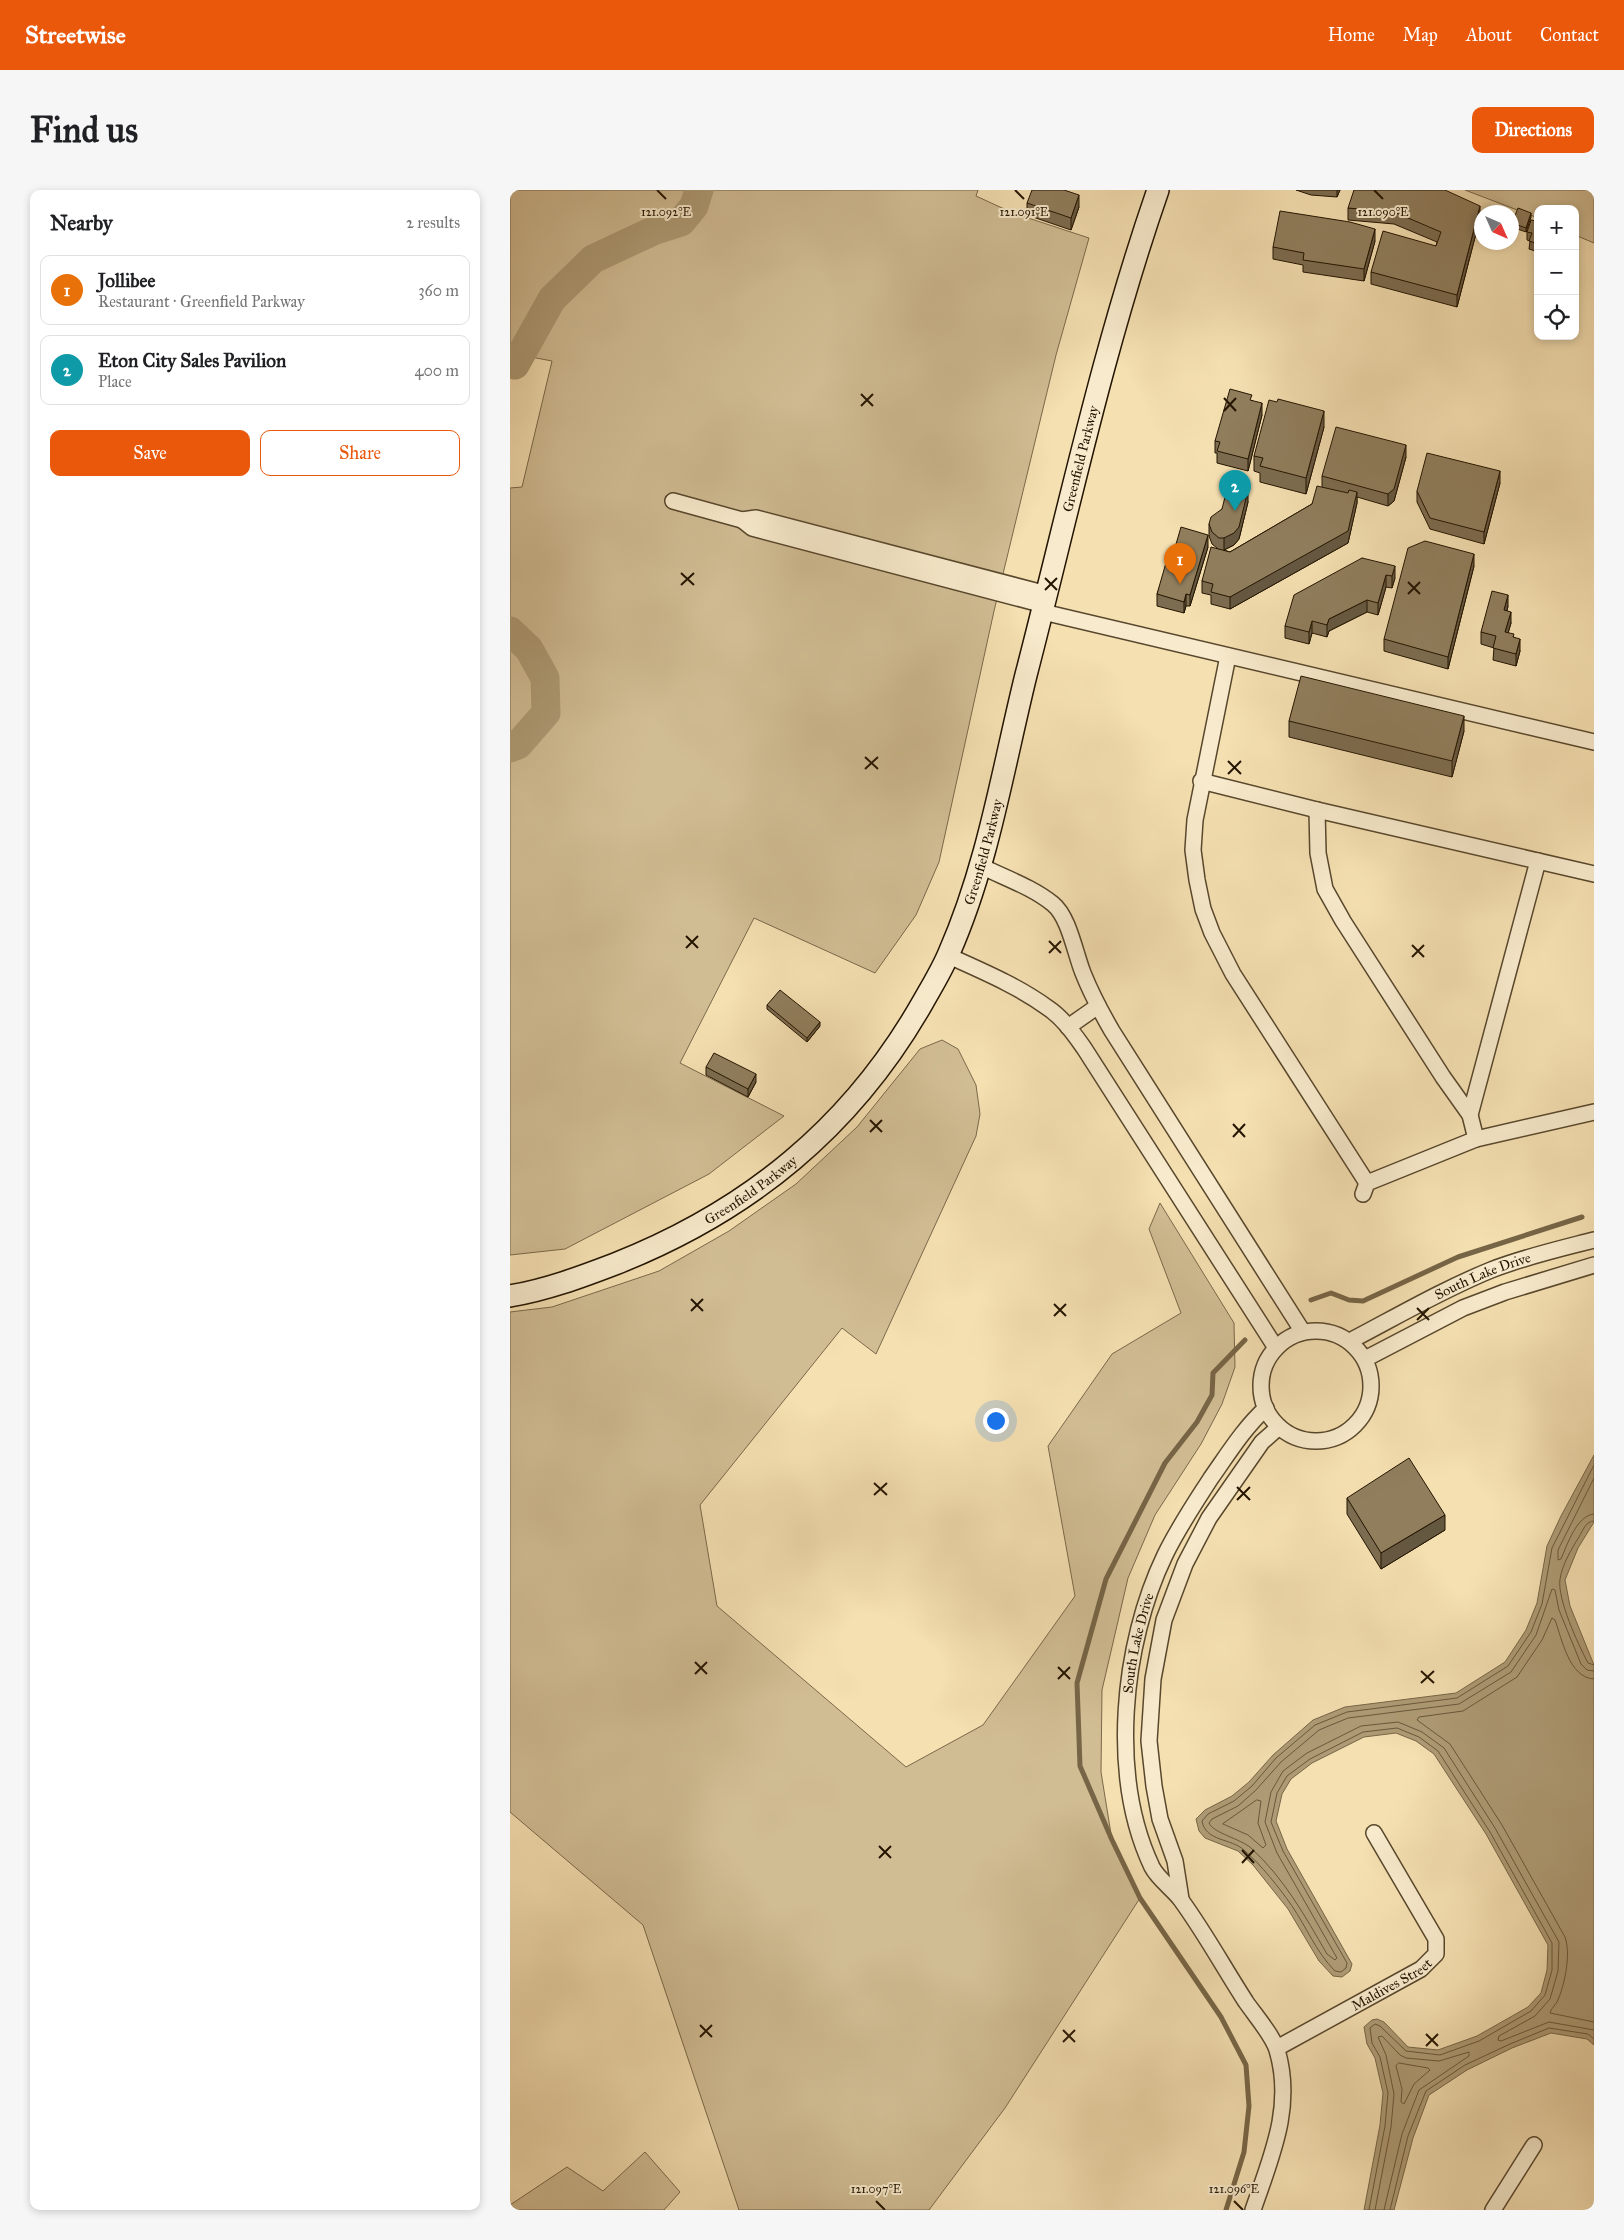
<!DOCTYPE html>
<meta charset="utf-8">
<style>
:root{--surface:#fff;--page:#f6f6f6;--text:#202124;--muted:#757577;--line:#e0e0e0;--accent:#ea580c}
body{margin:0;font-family:"IM FELL Great Primer",serif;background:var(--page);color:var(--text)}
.controls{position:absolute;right:15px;top:15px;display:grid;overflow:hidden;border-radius:10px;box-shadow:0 2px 8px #0003}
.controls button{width:45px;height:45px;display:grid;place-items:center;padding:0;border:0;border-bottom:1px solid var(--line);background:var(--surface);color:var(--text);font:25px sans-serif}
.compass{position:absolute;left:964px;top:15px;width:45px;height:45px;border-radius:50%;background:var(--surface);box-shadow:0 2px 8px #0003;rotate:135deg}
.you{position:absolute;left:485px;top:1230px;width:18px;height:18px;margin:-12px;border:4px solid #fff;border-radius:50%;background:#1a73e8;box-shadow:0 0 0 8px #1a73e833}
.badge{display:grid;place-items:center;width:32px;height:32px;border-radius:50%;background:var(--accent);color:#fff;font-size:16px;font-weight:700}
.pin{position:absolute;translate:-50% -41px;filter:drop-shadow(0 1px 2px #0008)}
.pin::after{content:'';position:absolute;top:26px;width:18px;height:15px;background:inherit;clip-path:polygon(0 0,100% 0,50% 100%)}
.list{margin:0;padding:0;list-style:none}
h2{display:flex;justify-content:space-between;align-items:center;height:65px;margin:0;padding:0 20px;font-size:21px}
h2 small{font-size:16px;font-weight:400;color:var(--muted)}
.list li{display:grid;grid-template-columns:32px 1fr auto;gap:15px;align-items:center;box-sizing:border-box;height:70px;margin:0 10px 10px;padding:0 10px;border:1px solid var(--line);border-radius:10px}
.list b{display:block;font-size:19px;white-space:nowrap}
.list p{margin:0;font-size:16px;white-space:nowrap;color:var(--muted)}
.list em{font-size:16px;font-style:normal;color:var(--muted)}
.actions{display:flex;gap:10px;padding:15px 20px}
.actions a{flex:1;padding:11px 0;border:1px solid var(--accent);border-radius:10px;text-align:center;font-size:18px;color:var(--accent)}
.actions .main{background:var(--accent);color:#fff}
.icon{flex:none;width:28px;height:28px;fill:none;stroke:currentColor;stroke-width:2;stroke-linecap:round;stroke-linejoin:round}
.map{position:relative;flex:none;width:1084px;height:2020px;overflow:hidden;border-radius:10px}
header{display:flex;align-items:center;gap:30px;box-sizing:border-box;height:70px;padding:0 25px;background:var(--accent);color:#fff}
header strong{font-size:24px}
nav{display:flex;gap:28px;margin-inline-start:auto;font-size:18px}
.intro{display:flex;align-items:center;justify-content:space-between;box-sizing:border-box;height:120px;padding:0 30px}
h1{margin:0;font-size:35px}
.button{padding:12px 22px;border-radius:10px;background:var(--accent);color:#fff;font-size:18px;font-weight:700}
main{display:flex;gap:30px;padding:0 30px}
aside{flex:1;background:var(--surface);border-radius:10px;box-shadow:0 2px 8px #0003}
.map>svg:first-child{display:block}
.green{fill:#d1bd94;stroke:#7a684a}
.water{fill:#ae9b75;stroke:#766546}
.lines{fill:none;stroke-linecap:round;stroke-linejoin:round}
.shore{stroke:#68583a;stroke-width:1}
.stream{stroke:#766546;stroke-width:5}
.river{stroke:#ae9b75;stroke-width:29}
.minor-casing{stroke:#58472c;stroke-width:18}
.secondary-casing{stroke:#231400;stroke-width:24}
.minor{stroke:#f8ebcd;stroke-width:15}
.secondary{stroke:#f8ebcd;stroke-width:21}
.wall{fill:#7c6c50;stroke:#231400}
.shaded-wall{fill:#655841;stroke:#231400}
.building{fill:#907e5d;stroke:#231400}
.ticks{fill:none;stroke:#231400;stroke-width:2}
.labels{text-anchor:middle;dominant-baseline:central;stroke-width:4;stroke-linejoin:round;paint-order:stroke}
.street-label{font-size:14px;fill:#231400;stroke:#f8ebcd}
.ticks-label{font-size:12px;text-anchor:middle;fill:#231400;stroke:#f8ebcd;stroke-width:4;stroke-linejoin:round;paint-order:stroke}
</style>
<header>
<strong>Streetwise</strong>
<nav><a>Home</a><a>Map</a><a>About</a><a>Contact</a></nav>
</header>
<div class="intro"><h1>Find us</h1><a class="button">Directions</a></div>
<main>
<aside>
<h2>Nearby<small>2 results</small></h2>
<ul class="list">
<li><span class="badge" style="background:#e8710a">1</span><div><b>Jollibee</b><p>Restaurant · Greenfield Parkway</p></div><em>360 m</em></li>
<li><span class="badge" style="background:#0f9aa8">2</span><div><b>Eton City Sales Pavilion</b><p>Place</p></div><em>400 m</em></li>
</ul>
<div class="actions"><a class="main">Save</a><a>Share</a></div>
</aside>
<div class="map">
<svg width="1084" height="2020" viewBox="0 0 1084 2020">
<rect width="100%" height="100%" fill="#f5e0b2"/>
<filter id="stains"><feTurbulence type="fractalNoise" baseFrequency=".004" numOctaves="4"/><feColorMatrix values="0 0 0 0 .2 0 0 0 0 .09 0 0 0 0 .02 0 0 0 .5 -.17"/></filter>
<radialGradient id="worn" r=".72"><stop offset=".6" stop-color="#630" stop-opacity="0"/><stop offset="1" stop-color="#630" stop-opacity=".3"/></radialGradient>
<path class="green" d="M0,0H468L466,6L503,23L579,48L546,165L484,421L429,672L406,725L365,783L244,728L170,873L274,926L199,984L55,1059L0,1065V298L12,297L42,171L0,163Z
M955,0H1084V53L1065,45V19H1028V28Z
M432,850L448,859L466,895L470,924L466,946L366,1164L332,1138L190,1315L207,1416L396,1577L473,1535L565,1406L538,1256L602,1164L671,1123L639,1039L650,1013L724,1133L725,1177L712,1214L691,1254L645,1325L618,1388L592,1500L591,1582L602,1650L630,1708L495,1918L419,2020H229L133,1735L0,1622V1122L42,1117L149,1081L219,1041L286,994L347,937L410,859Z
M135,1962L170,2002L154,2020H0V2015L57,1977L93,2001Z"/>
<path class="water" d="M1084,1265V1332L1068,1358L1055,1390L1060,1416L1084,1475V1855L1077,1849L1041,1843L1002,1858L957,1880L919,1905L903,1948L884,2020H854L870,1935L873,1903L865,1868L857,1854L854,1837L862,1830L867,1829L874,1832L898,1857L928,1860L967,1846L1018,1817L1031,1803L1037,1780L1038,1755L976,1644L924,1564L906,1551L886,1543L854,1547L802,1573L781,1589L772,1604L766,1631L777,1659L842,1774L840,1781L832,1787L823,1786L809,1771L778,1719L743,1675L728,1661L695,1648L689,1641L686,1629L695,1620L722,1606L739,1592L763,1565L803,1530L835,1517L946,1503L995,1472L1016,1440L1027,1413L1037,1356L1051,1326Z"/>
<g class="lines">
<path class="shore" d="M1084,1288L1048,1360V1370L1051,1369C1057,1355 1067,1325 1084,1324
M1084,1331C1076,1331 1073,1340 1069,1347C1062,1358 1052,1375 1050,1389C1047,1409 1068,1454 1078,1473L1084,1475
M1084,1481L1077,1480L1071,1474L1049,1420L1045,1400L1042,1399L1026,1445L1001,1482L949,1514L838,1528L809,1540L771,1572L746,1600L728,1616L702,1629L699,1633C703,1643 731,1649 741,1658C774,1688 795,1726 817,1764L825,1770L827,1768L767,1663L755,1632L761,1602L773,1581L797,1563L851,1536L888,1532L912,1542L934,1558L985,1638L1049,1752L1048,1781L1040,1809L1025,1826L989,1846L988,1850L991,1851L1039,1832L1084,1840
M1084,1489C1059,1488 1052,1449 1045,1430L1042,1428L1032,1450L1007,1487L953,1521L909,1527L907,1530L940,1554L992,1635L1055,1747C1061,1764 1055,1793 1048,1810C1046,1815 1041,1818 1040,1823L1084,1832
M747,1610L751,1611L748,1633L756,1655L753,1658L738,1645L713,1634Z
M889,1873L918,1878L920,1880L904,1894L894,1914L891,1912L892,1899L886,1876Z
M859,2020L875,1936L878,1903L870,1867L862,1853L860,1838L865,1834L870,1836L896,1861L930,1865L969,1851L1021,1821L1035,1805L1042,1780V1753L980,1642L928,1561L909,1547L887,1538L853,1542L800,1569L777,1586L767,1603L761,1632L773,1661L837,1773L836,1778L831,1782L825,1781C806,1762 797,1738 782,1716C768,1696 752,1676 734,1660C721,1648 696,1652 692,1631L698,1624L724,1611L742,1596L766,1568L805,1535L837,1522L947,1508L998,1476L1021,1442L1032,1414L1042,1358L1084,1275
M865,2020L881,1937L884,1904L876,1865L868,1847L872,1846L890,1865L896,1868L929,1871L959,1862V1866L909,1900L892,1944L874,2020
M880,2020L898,1946L916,1901L955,1875L1000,1854L1039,1838L1078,1844L1084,1849"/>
<path class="stream" d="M801,1110L821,1103L839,1110L853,1111L948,1067L1072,1027
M716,2020L734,1962L739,1916L736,1875L711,1827L630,1708L602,1650L570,1576L567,1493L596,1389L655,1273L687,1232L702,1205L703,1183L735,1150"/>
<path class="river" d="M5,175L42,109L83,69L143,41L171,32L184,16L189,0
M0,441L19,459L35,488L36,523L8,555L0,558"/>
<g class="minor-casing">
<g id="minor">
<path d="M163,311L232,330L246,328L537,404"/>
<path d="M232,330L242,338L534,415"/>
<path d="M533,422L1084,552"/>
<path d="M718,466L685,630L683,660L687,690L693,719L702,743L723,784L857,993"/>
<path d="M691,591L807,620L1084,684"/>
<path d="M807,620L808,663L815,699L833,731L933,887L960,925L966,949"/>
<path d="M471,676C495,688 522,697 543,714C559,727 565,763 573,783C581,803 591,822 602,841L793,1142"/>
<path d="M439,766C472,781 508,796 538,818C553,828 564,844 574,858L766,1158"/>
<path d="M558,837L588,816"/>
<path d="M960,925L1028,671"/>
<path d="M853,1004L857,993L966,949L1084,922"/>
<circle cx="806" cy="1196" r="55"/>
<path id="s1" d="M840,1151C886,1127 932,1100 981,1080C1014,1067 1049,1059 1084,1050"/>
<path d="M855,1169L953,1118L995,1102L1084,1075"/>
<path d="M671,1709L665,1671L650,1629L644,1596L639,1551L643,1489L654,1430L675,1374L699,1328L752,1252L769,1237"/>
<path id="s2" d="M767,1858L911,1779L926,1764V1749L864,1643"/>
<path id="s3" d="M743,2020C761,1967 784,1917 767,1860C763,1846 745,1825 736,1812C714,1778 695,1743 671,1710C663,1699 648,1689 642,1677C599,1586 612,1454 655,1365C668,1338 685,1313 701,1288C718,1264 734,1238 756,1218"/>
<path d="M983,2020L1024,1955"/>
</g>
</g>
<g class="secondary-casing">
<g id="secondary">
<path id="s4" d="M0,1106C36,1100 71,1087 105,1074C239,1021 342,937 413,812C422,796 432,780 439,763C478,675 493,578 516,485C558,323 593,158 648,0"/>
</g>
</g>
<use href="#minor" class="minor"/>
<use href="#secondary" class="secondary"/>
</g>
<path class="wall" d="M786,0H830L827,7L801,5Z
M517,13L569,17L561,40L517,25Z
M838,18L970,28L947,117L861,94V82L926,56L927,52L884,34L838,30Z
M1021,27L1016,42L1002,37V33Z
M1028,29V62L1019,59L1020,51L1017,50V42Z
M865,51L854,91L793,82V75L763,69V57Z
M742,210L752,225L738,281L707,273V263H705V251Z
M814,237L796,304L750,292V283L744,281V266Z
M896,267L884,311L878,316L847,307V313L838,353L720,419L701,414V405L692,403V391L707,358L702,354L699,346V334L712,319L730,294L734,299L738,312L729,349L724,355L714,360L720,362L802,314L812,297V286Z
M990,293L974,354L920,339L907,312V301Z
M698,357L680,416H676L674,423L647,416V404L664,361Z
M852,368L885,388L882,398L876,397L868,425L857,422L819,441L817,447L802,443L799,454L775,448V436Z
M964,376L938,479L874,461V449Z
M998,416L997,421L1001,433L998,443L1004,447L1010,461L1006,476L983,470L984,458L971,454V442Z
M779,531L954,541L942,587L779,547Z
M257,815L310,836L297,852L257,819Z
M196,877L246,892L238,907L196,885Z
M837,1308L935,1340L871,1379L837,1324Z"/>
<path class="shaded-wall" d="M827,0H830L827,7Z
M569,5V17L561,40V28Z
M970,16V28L947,117V105Z
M1021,23V27L1016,42V38Z
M865,39V51L854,91V79Z
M752,213V225L738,281V269Z
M814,221V237L796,304V288Z
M896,255V267L884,311L878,316V304Z
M990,281V293L974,354V342Z
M738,300V312L729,349L724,355L714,360V348Z
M847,302V313L838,353L720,419V407Z
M698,345V357L680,416V405Z
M964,364V376L938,479V467Z
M885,376V388L882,398V386Z
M876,385V397L868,425V413Z
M676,404V416L674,423V412Z
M998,405V416L994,432V420Z
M857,410V422L819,441L817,447V435L819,429Z
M1001,422V433L995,454V442Z
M802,431V443L799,454V442Z
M1010,449V461L1006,476V464Z
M954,526V541L942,587V571Z
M310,832V836L297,852V848Z
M246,884V892L238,907V899Z
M935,1325V1340L871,1379V1363Z"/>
<path class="building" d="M522,0H554L569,5L561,28L517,13Z
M844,0H935L970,16L947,105L861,82L873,41L926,56L931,42L884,22L838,18Z
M1008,18L1021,23L1016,38L1002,33Z
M770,21L840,32L865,39L854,79L793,70L794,63L763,57Z
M1026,28L1028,29V54L1019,51L1022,43L1017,42L1021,30L1026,31Z
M720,199L742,205L740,210L752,213L738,269L707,261L710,252L705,251Z
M768,209L814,221L796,288L750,276L753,268L744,266L759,210L767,212Z
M826,237L896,255L884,299L878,304L812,286Z
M917,263L990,281L974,342L920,328L907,301Z
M720,287L730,289L728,293L734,295L733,299L738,300L729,337L724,343L714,348H709L702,342L699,334L701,327L712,319Z
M807,296L838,303L839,300L847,302L838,341L720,407L701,402L703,394L692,391L701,357L720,362L802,314Z
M671,337L698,345L680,405L676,404L674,412L647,404L660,359L664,361Z
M915,351L964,364L938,467L874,449L898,358Z
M852,368L885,376L882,386L876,385L868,413L857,410L819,429L817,435L802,431L799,442L775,436L784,405Z
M982,401L998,405L994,420L1001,422L995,442L1004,444L1003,447L1010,449L1006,464L983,458L986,446L971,442Z
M791,486L954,526L942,571L779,531Z
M270,800L310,832L297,848L257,815Z
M204,863L246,884L238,899L196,877Z
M899,1268L935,1325L871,1363L837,1308Z"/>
<path class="ticks" d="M147,0L156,9M505,0L514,9M864,0L873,9M351,204L363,216M714,208L726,221M351,216L363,204M714,221L726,208M171,383L184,395M535,388L547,400M898,392L910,404M171,395L184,383M535,400L547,388M898,404L910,392M355,567L368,579M718,571L731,584M355,579L368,567M718,584L731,571M176,746L188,758M539,751L551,763M902,755L914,767M176,758L188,746M539,763L551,751M902,767L914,755M360,930L372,942M723,934L735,947M360,942L372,930M723,947L735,934M181,1109L193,1121M544,1114L556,1126M907,1118L919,1130M181,1121L193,1109M544,1126L556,1114M907,1130L919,1118M364,1293L377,1305M727,1297L740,1310M364,1305L377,1293M727,1310L740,1297M185,1472L197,1484M548,1477L560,1489M911,1481L924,1493M185,1484L197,1472M548,1489L560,1477M911,1493L924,1481M369,1656L381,1668M732,1660L744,1673M369,1668L381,1656M732,1673L744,1660M190,1835L202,1847M553,1840L565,1852M916,1844L928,1856M190,1847L202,1835M553,1852L565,1840M916,1856L928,1844M366,2011L375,2020M724,2011L733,2020"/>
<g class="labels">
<g class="street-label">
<text stroke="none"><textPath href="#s4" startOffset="1090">Greenfield Parkway</textPath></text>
<text stroke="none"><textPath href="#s4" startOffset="685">Greenfield Parkway</textPath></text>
<text stroke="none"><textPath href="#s4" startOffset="265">Greenfield Parkway</textPath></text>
<text stroke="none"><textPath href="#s1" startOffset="148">South Lake Drive</textPath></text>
<text stroke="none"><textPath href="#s3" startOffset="616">South Lake Drive</textPath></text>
<text stroke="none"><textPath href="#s2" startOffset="131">Maldives Street</textPath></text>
</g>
</g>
<g class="ticks-label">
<text x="156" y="26">121.092°E</text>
<text x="514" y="26">121.091°E</text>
<text x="873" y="26">121.090°E</text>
<text x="366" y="2003">121.097°E</text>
<text x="724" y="2003">121.096°E</text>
</g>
<rect width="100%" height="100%" filter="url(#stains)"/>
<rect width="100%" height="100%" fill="url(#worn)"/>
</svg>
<div class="controls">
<button>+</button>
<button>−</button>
<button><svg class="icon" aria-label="locate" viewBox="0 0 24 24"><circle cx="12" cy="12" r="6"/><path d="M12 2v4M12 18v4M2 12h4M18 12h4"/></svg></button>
</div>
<svg class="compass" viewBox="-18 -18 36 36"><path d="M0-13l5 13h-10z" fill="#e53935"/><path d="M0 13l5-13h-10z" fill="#757577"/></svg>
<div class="you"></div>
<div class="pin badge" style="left:670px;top:394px;background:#e8710a">1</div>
<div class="pin badge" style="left:725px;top:321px;background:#0f9aa8">2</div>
</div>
</main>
